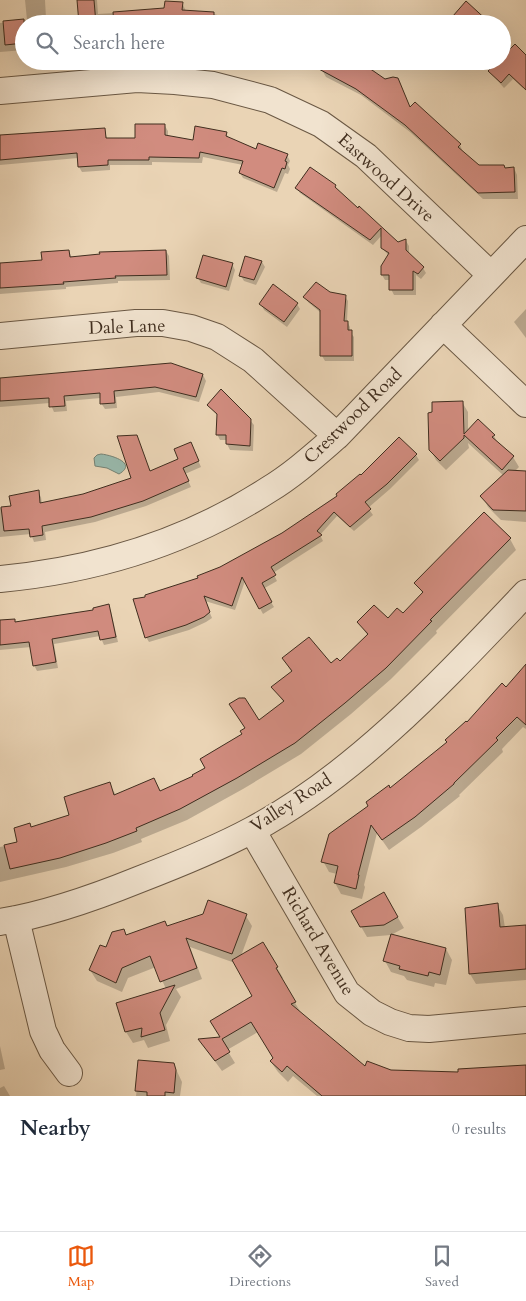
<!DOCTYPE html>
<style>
:root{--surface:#fff;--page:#f2f2f3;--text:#1f2937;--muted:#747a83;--line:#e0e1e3;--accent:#ea580c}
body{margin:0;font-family:Cardo,serif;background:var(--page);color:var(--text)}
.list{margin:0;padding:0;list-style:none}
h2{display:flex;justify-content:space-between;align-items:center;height:65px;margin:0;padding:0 20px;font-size:21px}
h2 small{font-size:16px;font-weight:400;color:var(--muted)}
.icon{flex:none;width:28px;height:28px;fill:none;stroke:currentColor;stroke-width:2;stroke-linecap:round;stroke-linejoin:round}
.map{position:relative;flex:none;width:526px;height:1096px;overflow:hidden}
.search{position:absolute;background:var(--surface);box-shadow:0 5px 20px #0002;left:15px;right:15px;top:15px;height:55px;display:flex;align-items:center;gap:12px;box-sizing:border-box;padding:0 18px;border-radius:28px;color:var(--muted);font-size:19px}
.sheet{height:135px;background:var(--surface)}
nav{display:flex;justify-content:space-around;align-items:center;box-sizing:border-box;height:70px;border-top:1px solid var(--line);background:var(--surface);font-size:14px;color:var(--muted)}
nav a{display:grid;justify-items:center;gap:2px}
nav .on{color:var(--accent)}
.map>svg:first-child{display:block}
.water{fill:#98b8ab;stroke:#758173}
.shadow{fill:#0003}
.building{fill:#d18c7f;stroke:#402e1f}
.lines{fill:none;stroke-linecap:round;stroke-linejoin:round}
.minor-casing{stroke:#6a5844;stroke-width:28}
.minor{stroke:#f1e3cf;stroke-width:26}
.labels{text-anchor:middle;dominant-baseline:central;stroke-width:4;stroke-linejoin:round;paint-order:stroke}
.street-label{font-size:18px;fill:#402e1f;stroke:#f1e3cf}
</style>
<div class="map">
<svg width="526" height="1096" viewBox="0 0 526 1096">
<rect width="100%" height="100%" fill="#ead4b5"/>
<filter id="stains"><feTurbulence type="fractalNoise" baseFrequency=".004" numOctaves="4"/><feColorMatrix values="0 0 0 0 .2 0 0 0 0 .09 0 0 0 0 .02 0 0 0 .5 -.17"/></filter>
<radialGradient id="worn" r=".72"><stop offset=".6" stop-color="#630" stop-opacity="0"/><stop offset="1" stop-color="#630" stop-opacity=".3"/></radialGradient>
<path class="water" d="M101,454C111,455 138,463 119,474L107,468L95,466L94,458L97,455Z"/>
<path class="shadow" d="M25,0H45L46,18L80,15L78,0H97L98,14L165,10L182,3L186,11L207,13L265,24H24V50L0,52V23L27,20Z
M278,18L295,24H277Z
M526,57V84L523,88L513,79L504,88L490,72L502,61Z
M286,61H300L299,65Z
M328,61H357L356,63L384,80L398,79L411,109L460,145L463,152L478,167L514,168L517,175L518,199H483L410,132L361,95L326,77L322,70Z
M165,126L168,131V136L194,141L226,133L229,139L256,151L287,155L290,161L288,165L290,169L288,174L285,173L277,192L243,178L240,173L243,165L203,157L202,163L152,162V165H110V170L82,172L79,167L78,158L0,165V137L104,130L108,140H137Z
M335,186L338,191L358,210L360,208L397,244L406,241L409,246V254L423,268L426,273L421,279L416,275V295H394L391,289V280H385L382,275L389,256L382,248V235L373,245L300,193L297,188Z
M69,251L72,258L166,251L169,256L170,280L118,281V283L66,287V289L0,294V265L43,262Z
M262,262L265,267L256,285L244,281L241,276Z
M232,264L235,270L229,291L201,283L198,278Z
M329,294L345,296L348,301L347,321L350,327V332L354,337V361H325L322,356L321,313L308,302L305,297Z
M261,304H297L300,309L287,327L264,310Z
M526,309V338L514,322Z
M203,375L206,381L199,402L159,392L116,397L117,408L105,409L101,403V398L66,401L67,411L54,412L50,403L0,407V380Z
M462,402L468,412V431L494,436L499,445L513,457L519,467L514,472L526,473V522L501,520L488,507L482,496L504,476L468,443L469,448L446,470L436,460L430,449Z
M208,405L250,420L254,425L253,451L230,450L227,444V440H220L217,434L218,416Z
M136,436L150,472L180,460L193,449L201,467L185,474L191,487L146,506L95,522L45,532L46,540L34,542L31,534L0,537V508L12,507L38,492L41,497L42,504L83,496L133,479Z
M416,455L419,460L390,489L368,508L373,515L354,531L337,516L320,535L323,541L273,573L277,581L263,589L274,607L263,614L245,581L235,610L205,601L212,618L206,622L189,630L149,642L146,637L147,598L200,579L221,568L282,534Z
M510,539L516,550L436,631L437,633L391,679L351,714L301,754L243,789L187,820L141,839L142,842L113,853L66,867L0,882V847L19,843L30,825L32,828L71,816L109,784L116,795L154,779L161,792L195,776L206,768L244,734L246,729L231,704L243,697L259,721L284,703L273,687L292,673L283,658L330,664L340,663L368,636L358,622L388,620L403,615L423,594L418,586Z
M108,606L111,611L118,642L104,645L100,636L54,644L58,668L37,671L34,665L31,647L0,650V621L14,620L16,623L95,611Z
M526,666V729L523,727L502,749L503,752L459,795L460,796L421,827L389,850L377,833L364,885L365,887L362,899L341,894L335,883L337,874L329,872L323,861L369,806L448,742L506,688Z
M384,894L404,928L391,935L446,949L452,960L446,985L435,983L434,987L407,980L404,976L391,972L385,961L391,935L367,937L352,911Z
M497,905L503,915L505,928L526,926V980L476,984L470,974Z
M246,916L252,926L241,956L263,944L283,978L281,979L301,1013L365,1068L390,1071L459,1074L526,1066V1096H317L293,1076L288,1082L278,1072L271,1062L274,1058L258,1032L227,1050L235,1063L222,1071L200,1041L222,1039L253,997L235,963L190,947L202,979L176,989L181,997L166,1025L170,1041L148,1048L144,1040L133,1043L126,1032L118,1004L166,989L156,967L128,978L122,992L97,981L90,970L106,949L124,930L127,936L167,927Z
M0,1046L5,1069L0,1070Z
M140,1061L174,1065L182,1082L180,1096H136Z
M4,1086L10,1096H0V1088Z"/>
<path class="building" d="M77,0H94L96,24H79Z
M165,1L183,2L182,10L214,12V24H114L113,12L164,8Z
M466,1L491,24H446Z
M24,19V43L5,45L3,21Z
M515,44L526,55V90L509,74L501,83L488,71L498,61H502V57Z
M304,61H355L372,70L385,79L393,77L398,78L410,107L415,102L461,144L458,147L479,165H504L505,168L514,167L515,192L478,193L405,125L356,89Z
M135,124H165V135L193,140L195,126L227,132L226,136L256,149L258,143L288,154L285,161L287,162L285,169L282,168L274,188L239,173L243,161L200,152L199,158L149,157V160H108V165L78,167L77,153L0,160V135L105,128L106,138H135Z
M310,167L336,185L335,187L358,208L359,206L398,242L406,239V250L424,267L418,274L413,271V290H389V275H381V266L389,253L381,248V228L370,240L295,188Z
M69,250L70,257L100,254L99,252L166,250L167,275L115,276L116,278L63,282L64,284L0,288V263L42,260L41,252Z
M203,255L233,263L226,287L196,278Z
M245,256L262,261L254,280L239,276Z
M316,282L330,292L346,295L344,321H348V330H352V356H320V310L303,297Z
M273,284L298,303L284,322L259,304Z
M171,363L203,374L196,397L155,387L114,391L115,403L100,404V393L64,396L65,406L49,407V398L0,401V378Z
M221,389L251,419L250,446L226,444V435H216L217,414L207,405Z
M463,401L464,434L478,419L495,435L492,437L514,456L502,470L464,435V438L440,461L429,450L428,413L432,412V402Z
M137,435L150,471L178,459L174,449L191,442L199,461L183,468L189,481L143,501L91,517L42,526L43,535L30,537L29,529L4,531L1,507L11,506L9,496L39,490L40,503L83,494L131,478L117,436Z
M399,437L417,454L387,484L365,502L371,509L350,527L334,512L317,531L322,535L271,567L276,575L262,583L272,602L259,609L242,577L232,606L204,596L210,612L204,617L186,625L145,638L133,599L145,597V595L198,578L197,576L220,567L282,533L337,496L336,494L360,474L361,475Z
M508,470L526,471V511L493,510L480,496Z
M484,512L511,538L430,620L432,621L386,668L345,703L295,743L237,778L180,809L136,828L137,831L106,843L60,858L10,869L4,845L17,842L14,828L30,823L31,827L69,815L64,797L110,782L114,795L154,778L160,791L193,776L192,775L205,768L200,759L242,734L240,731L245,728L229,704L239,698H245L259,720L284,701L271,687L292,671L282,658L309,637L331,663L337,658L340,661L368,634L357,622L374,605L388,618L397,608L403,613L423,592L414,583Z
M109,604L116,637L100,640L98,631L52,639L56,662L33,666L29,642L0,645V620L15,619V622L93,610V608Z
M526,664V725L517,717L496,738L498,740L454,783V784L415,817L382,840L371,825L358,875H359L356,889L334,883L338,866L321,862L329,834L368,806L366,802L389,785L390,788L447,742L445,740L466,721L467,722L502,683L506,687Z
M384,892L398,917L384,925L360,927L351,911Z
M208,900L247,914L232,954L186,938L197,968L160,982L150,956L122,968L116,983L89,970L100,945L106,947L112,932L124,929L126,935L165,921L167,926L203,914Z
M498,903L500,927L526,925V969L469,974L465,908Z
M391,934L446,948L440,975L429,972L428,976L399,969L400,966L383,961Z
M263,942L278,967L276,968L296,1002L291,1004L365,1066L367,1061L391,1070L458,1072V1069L526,1065V1096H322L287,1066L282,1072L270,1061L273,1058L251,1022L222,1039L230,1052L215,1061L198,1039L220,1037L210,1021L252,996L232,960Z
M175,985L160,1013L165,1030L141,1037L142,1028L125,1032L116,1003Z
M138,1060L174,1063L176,1070L174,1093L165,1092V1096H147V1092L135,1091Z"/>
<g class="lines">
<g class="minor-casing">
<path id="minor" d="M0,91L137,79L175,81L213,85L270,100L321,124L366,156L491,275
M443,325L526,404
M0,336L136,323H163L191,328L217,337L253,360L337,436
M0,579C97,570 186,543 268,490C293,475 315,455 337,436L526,239
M252,830L347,993L372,1013L390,1022L409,1028L429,1029L526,1020
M16,919L43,1031L52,1050L69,1073
M0,922C44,915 96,897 138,880C177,865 215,850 252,830C357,774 445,678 526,593"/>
</g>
<use href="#minor" class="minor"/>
</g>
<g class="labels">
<g class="street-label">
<text transform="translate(386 178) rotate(42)">Eastwood Drive</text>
<text transform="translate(127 327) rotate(-2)">Dale Lane</text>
<text transform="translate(353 416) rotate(-44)">Crestwood Road</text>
<text transform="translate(291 803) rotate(-33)">Valley Road</text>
<text transform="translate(318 941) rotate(59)">Richard Avenue</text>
</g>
</g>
<rect width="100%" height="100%" filter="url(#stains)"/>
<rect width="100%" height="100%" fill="url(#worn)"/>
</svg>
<div class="search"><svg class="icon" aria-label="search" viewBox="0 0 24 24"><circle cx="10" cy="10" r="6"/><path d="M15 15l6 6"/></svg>Search here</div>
</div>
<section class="sheet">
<h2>Nearby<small>0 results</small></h2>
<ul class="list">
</ul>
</section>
<nav>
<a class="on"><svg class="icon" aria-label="map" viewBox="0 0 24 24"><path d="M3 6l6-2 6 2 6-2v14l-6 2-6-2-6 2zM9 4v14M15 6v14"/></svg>Map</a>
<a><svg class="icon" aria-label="directions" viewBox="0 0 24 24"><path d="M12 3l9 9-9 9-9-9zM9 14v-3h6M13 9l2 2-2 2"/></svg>Directions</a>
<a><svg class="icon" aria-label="saved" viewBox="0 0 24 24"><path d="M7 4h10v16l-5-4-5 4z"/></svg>Saved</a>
</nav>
